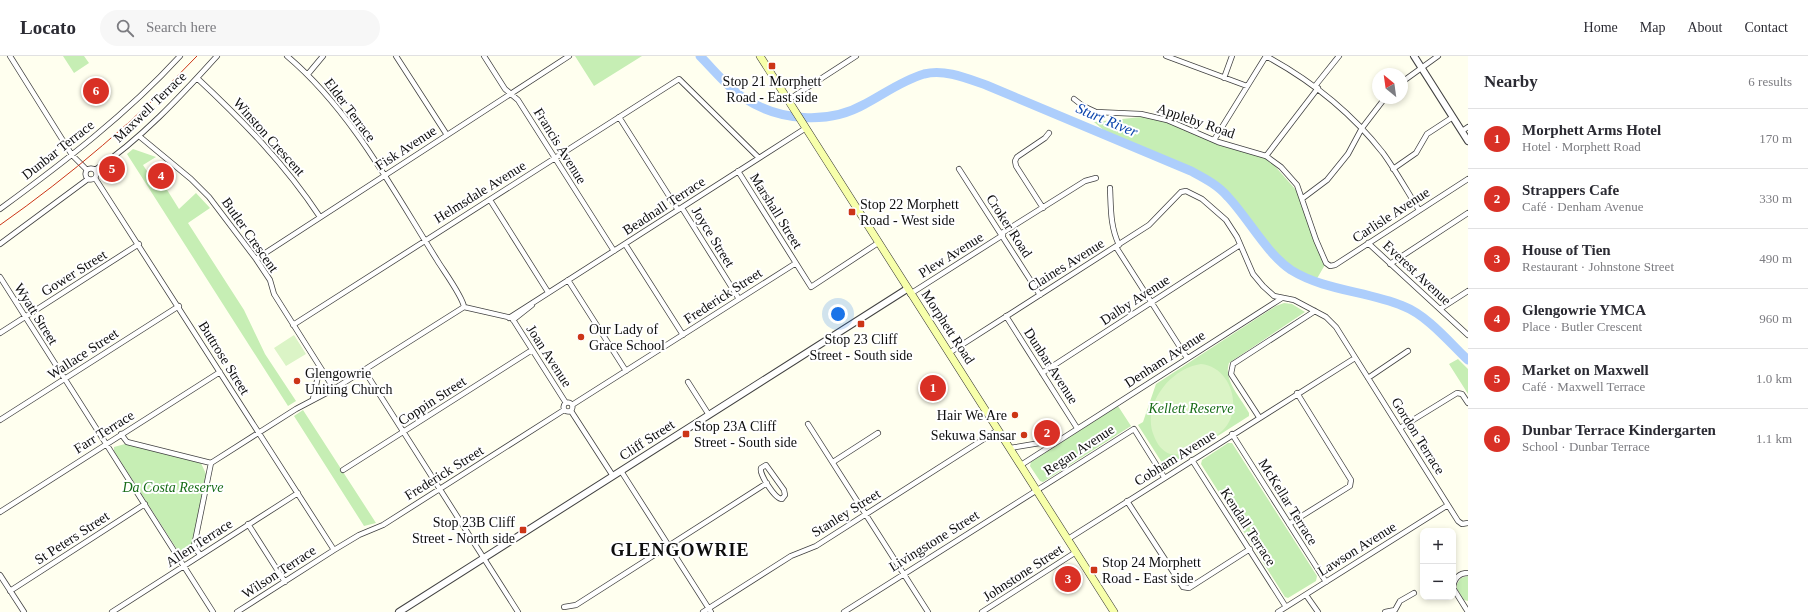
<!DOCTYPE html>
<meta charset="utf-8">
<style>
:root{--surface:#fff;--page:#f7f7f7;--text:#2b2b33;--muted:#7c7c81;--line:#e1e1e2;--accent:#d93025}
body{margin:0;font-family:Georgia,serif;background:var(--page);color:var(--text)}
.controls{position:absolute;right:12px;bottom:12px;display:grid;overflow:hidden;border-radius:8px;box-shadow:0 2px 6px #0003}
.controls button{width:36px;height:36px;display:grid;place-items:center;padding:0;border:0;border-bottom:1px solid var(--line);background:var(--surface);color:var(--text);font:20px sans-serif}
.compass{position:absolute;left:1372px;top:12px;width:36px;height:36px;border-radius:50%;background:var(--surface);box-shadow:0 2px 6px #0003;rotate:331deg}
.you{position:absolute;left:838px;top:258px;width:14px;height:14px;margin:-10px;border:3px solid #fff;border-radius:50%;background:#1a73e8;box-shadow:0 0 0 6px #1a73e833}
.badge{display:grid;place-items:center;width:26px;height:26px;border-radius:50%;background:var(--accent);color:#fff;font-size:13px;font-weight:700}
.pin{position:absolute;translate:-50% -50%;border:2px solid #fff;box-shadow:0 1px 4px #0006}
.list{margin:0;padding:0;list-style:none}
h2{display:flex;justify-content:space-between;align-items:center;height:52px;margin:0;padding:0 16px;font-size:17px}
h2 small{font-size:13px;font-weight:400;color:var(--muted)}
.list li{display:grid;grid-template-columns:26px 1fr auto;gap:12px;align-items:center;box-sizing:border-box;height:60px;padding:0 16px;border-top:1px solid var(--line)}
.list b{display:block;font-size:15px;white-space:nowrap}
.list p{margin:0;font-size:13px;white-space:nowrap;color:var(--muted)}
.list em{font-size:13px;font-style:normal;color:var(--muted)}
.icon{flex:none;width:22px;height:22px;fill:none;stroke:currentColor;stroke-width:2;stroke-linecap:round;stroke-linejoin:round}
.map{position:relative;flex:none;width:1468px;height:556px;overflow:hidden}
header{display:flex;align-items:center;gap:24px;box-sizing:border-box;height:56px;padding:0 20px;background:var(--surface);border-bottom:1px solid var(--line)}
header strong{font-size:19px}
nav{display:flex;gap:22px;margin-inline-start:auto;font-size:14px}
.search{width:280px;height:36px;background:var(--page);display:flex;align-items:center;gap:10px;box-sizing:border-box;padding:0 14px;border-radius:22px;color:var(--muted);font-size:15px}
main{display:flex}
aside{flex:1;background:var(--surface)}
.map>svg:first-child{display:block}
.green{fill:#c6eeb4}
.pitch{fill:#dbf4c6}
.lines{fill:none;stroke-linecap:round;stroke-linejoin:round}
.river{stroke:#adcefc;stroke-width:9}
.minor-casing{stroke:#414141;stroke-width:6}
.tertiary-casing{stroke:#414141;stroke-width:8}
.secondary-casing{stroke:#303030;stroke-width:8}
.minor{stroke:#fff;stroke-width:4.5}
.tertiary{stroke:#fff;stroke-width:6}
.secondary{stroke:#f7ffaa;stroke-width:7}
.tram{stroke:#cc3517;stroke-width:1}
.poi-dot{fill:#cc3517;stroke:#fff;stroke-width:1.5}
.labels{text-anchor:middle;dominant-baseline:central;stroke-width:4;stroke-linejoin:round;paint-order:stroke}
.poi-label{font-size:14px;fill:#0e0e0e;stroke:#fff;text-anchor:start}
.street-label{font-size:14px;fill:#0e0e0e;stroke:#fff}
.park-label{font-size:14px;font-style:italic;fill:#176c17;stroke:#fff}
.water-label{font-size:15px;font-style:italic;fill:#0a44ac;stroke:#fff}
.district-label{font-size:18px;font-weight:bold;letter-spacing:1px;fill:#0e0e0e;stroke:#fff}
</style>
<header>
<strong>Locato</strong>
<div class="search"><svg class="icon" aria-label="search" viewBox="0 0 24 24"><circle cx="10" cy="10" r="6"/><path d="M15 15l6 6"/></svg>Search here</div>
<nav><a>Home</a><a>Map</a><a>About</a><a>Contact</a></nav>
</header>
<main>
<div class="map">
<svg width="1468" height="556" viewBox="0 0 1468 556">
<rect width="100%" height="100%" fill="#ffffef"/>
<path class="green" d="M63,0H84L89,7L74,17Z
M575,0H642L594,30Z
M1150,60L1218,86L1266,100L1303,142L1326,207L1315,226L1290,213L1265,189L1228,140L1214,128L1191,115L1112,81L1094,66Z
M133,93L156,101L143,109L158,132L164,129L179,153L196,137L210,152L188,167L244,254L265,298L296,345L288,350L127,98Z
M1284,247L1292,248L1305,256L1229,307C1223,324 1241,342 1249,357V360L1166,413L1138,369L1143,366L1156,328L1276,250Z
M1458,303L1468,313V338L1449,308Z
M1118,350L1131,370L1043,426L1040,425L1030,410L1031,406Z
M303,354L376,467L364,470L294,360Z
M1228,387H1232L1317,520L1316,525L1288,542L1285,541L1235,462L1241,458L1231,443L1225,446L1201,408L1202,404Z
M125,388L200,405L206,418L192,489L185,499L180,498L114,395V391Z
M1468,520V545L1464,544L1457,533V528L1461,522Z"/>
<path class="pitch" d="M294,279L306,298L286,310L274,292Z
M1201,308C1232,311 1244,355 1222,375C1216,380 1208,384 1201,388C1190,395 1183,400 1170,398C1162,395 1157,388 1154,380C1141,350 1170,312 1201,308Z"/>
<g class="lines">
<path class="river" d="M700,0C713,13 729,33 744,42C779,65 828,69 865,48C884,38 903,24 924,18C945,13 966,22 986,29L1191,115C1204,122 1218,129 1228,141C1248,162 1267,198 1291,214C1325,235 1367,235 1403,250C1427,259 1450,287 1468,304"/>
<g class="minor-casing">
<path id="minor" d="M10,0L72,99L87,114
M287,0C351,54 393,134 437,204C443,214 463,241 464,251
M396,0L447,79
M484,0L505,33L518,44L614,195
M1166,0L1247,30
M1266,0C1312,25 1351,56 1383,97C1396,115 1407,135 1419,154
M308,18L323,0
M197,22C243,65 285,108 320,161
M1224,22L1232,0
M1402,26L1438,0
M1315,30L1339,0
M1074,43L1083,50L1096,56L1141,58L1167,64L1218,86L1266,100L1281,111L1297,129L1316,184L1326,207L1330,210L1335,209L1468,123
M788,44L856,0
M619,61L678,154
M1462,75L1468,71
M139,80L191,123L209,141L256,203L270,224L274,238L334,333
M1214,84L1266,0
M1266,100L1318,32
M85.5 118a5.5 5.5 0 1 1 11 0a5.5 5.5 0 1 1-11 0Z
M959,113L1040,239
M1393,113L1416,97L1427,78L1453,61
M95,114C141,83 180,41 217,0
M738,115L811,231L878,187
M95,122L334,494
M1110,132C1111,152 1110,170 1119,189
M1303,142L1327,124L1348,98L1362,72L1385,42
M490,144L548,236
M682,152L739,243
M1043,152L1016,110L1015,105L1017,101L1045,82L1049,77
M0,153C63,107 127,58 180,0
M1002,177L1085,125L1096,122
M1368,187L1468,279
M0,188L88,123
M625,188L683,279
M1116,191L1187,302
M256,203L569,0
M1390,208L1468,157
M0,221L213,556
M568,224L626,315
M910,238L1003,179
M1440,253L1468,235
M1006,260L1077,372
M509,262L806,72
M513,264L532,249
M293,269L679,23L759,102
M0,277L139,188
M949,297L1149,169L1181,136L1186,135L1202,143L1226,164L1237,181L1253,218L1263,230L1274,240L1294,244L1326,261L1336,271L1458,465L1462,468L1468,467
M364,314L518,556
M1042,317L1240,189
M1368,322L1408,295
M688,326L709,359
M313,343L320,311
M563.5 351a4.5 4.5 0 1 1 9 0a4.5 4.5 0 1 1-9 0Z
M572,349L796,207
M571,355L613,420
M1259,361L1231,318L1233,308L1315,255
M0,364L179,250
M808,368L928,556
M1400,372L1457,337L1462,338L1468,347
M121,378L127,386L211,407L194,490L200,499
M1232,378L1326,526
M1010,392L1058,384
M1192,404L1286,551
M833,406L878,377
M211,407L296,353L334,333L464,251L512,262L566,347
M766,409L784,434L785,439L782,443C775,443 759,418 761,412Z
M1021,409L1282,242
M343,414L532,294
M621,415L711,556
M1127,445L1183,531L1189,532L1250,493
M0,456L220,316
M248,468L285,526
M1289,468L1350,430L1351,424L1297,337
M1068,483L1355,302
M1468,517C1458,517 1454,523 1453,532L1468,556
M0,519L24,556
M10,535L145,448
M1306,539L1318,556
M564,551L576,549L767,427
M112,556L298,437
M237,556L334,494L359,479L383,469L564,354
M703,556L791,500L816,490L998,374
M844,556L1134,373L1164,421
M982,556L1076,496
M1278,556L1448,449
M1385,556L1395,554L1400,545L1414,537"/>
</g>
<g class="tertiary-casing">
<path id="tertiary" d="M1414,0L1468,85
M399,556L907,233"/>
</g>
<g class="secondary-casing">
<path id="secondary" d="M760,0L1114,556"/>
</g>
<use href="#minor" class="minor"/>
<use href="#tertiary" class="tertiary"/>
<use href="#secondary" class="secondary"/>
<path class="tram" d="M0,169C71,119 137,63 197,0"/>
</g>
<g class="poi-dot">
<rect x="768" y="6" width="8" height="8" rx="2"/>
<rect x="848" y="152" width="8" height="8" rx="2"/>
<rect x="857" y="264" width="8" height="8" rx="2"/>
<circle cx="581" cy="281" r="4"/>
<circle cx="297" cy="325" r="4"/>
<circle cx="1015" cy="359" r="4"/>
<rect x="682" y="374" width="8" height="8" rx="2"/>
<circle cx="1024" cy="379" r="4"/>
<rect x="519" y="470" width="8" height="8" rx="2"/>
<rect x="1090" y="510" width="8" height="8" rx="2"/>
</g>
<g class="labels">
<g class="poi-label">
<text x="772" y="25" text-anchor="middle">Stop 21 Morphett<tspan x="772" dy="16">Road - East side</tspan></text>
<text x="860" y="148">Stop 22 Morphett<tspan x="860" dy="16">Road - West side</tspan></text>
<text x="589" y="273">Our Lady of<tspan x="589" dy="16">Grace School</tspan></text>
<text x="861" y="283" text-anchor="middle">Stop 23 Cliff<tspan x="861" dy="16">Street - South side</tspan></text>
<text x="305" y="317">Glengowrie<tspan x="305" dy="16">Uniting Church</tspan></text>
<text x="1007" y="359" text-anchor="end">Hair We Are</text>
<text x="694" y="370">Stop 23A Cliff<tspan x="694" dy="16">Street - South side</tspan></text>
<text x="1016" y="379" text-anchor="end">Sekuwa Sansar</text>
<text x="515" y="466" text-anchor="end">Stop 23B Cliff<tspan x="515" dy="16">Street - North side</tspan></text>
<text x="1102" y="506">Stop 24 Morphett<tspan x="1102" dy="16">Road - East side</tspan></text>
</g>
<g class="street-label">
<text transform="translate(150 51) rotate(-44)">Maxwell Terrace</text>
<text transform="translate(350 54) rotate(53)">Elder Terrace</text>
<text transform="translate(1196 65) rotate(19)">Appleby Road</text>
<text transform="translate(269 81) rotate(48)">Winston Crescent</text>
<text transform="translate(560 90) rotate(58)">Francis Avenue</text>
<text transform="translate(406 92) rotate(-33)">Fisk Avenue</text>
<text transform="translate(58 94) rotate(-38)">Dunbar Terrace</text>
<text transform="translate(480 136) rotate(-32)">Helmsdale Avenue</text>
<text transform="translate(664 150) rotate(-33)">Beadnall Terrace</text>
<text transform="translate(776 155) rotate(58)">Marshall Street</text>
<text transform="translate(1391 159) rotate(-33)">Carlisle Avenue</text>
<text transform="translate(1009 170) rotate(57)">Croker Road</text>
<text transform="translate(250 179) rotate(55)">Butler Crescent</text>
<text transform="translate(713 181) rotate(58)">Joyce Street</text>
<text transform="translate(951 199) rotate(-32)">Plew Avenue</text>
<text transform="translate(1066 209) rotate(-32)">Claines Avenue</text>
<text transform="translate(74 217) rotate(-32)">Gower Street</text>
<text transform="translate(1417 217) rotate(43)">Everest Avenue</text>
<text transform="translate(723 240) rotate(-33)">Frederick Street</text>
<text transform="translate(1135 244) rotate(-33)">Dalby Avenue</text>
<text transform="translate(36 258) rotate(58)">Wyatt Street</text>
<text transform="translate(948 271) rotate(57)">Morphett Road</text>
<text transform="translate(83 298) rotate(-33)">Wallace Street</text>
<text transform="translate(549 300) rotate(57)">Joan Avenue</text>
<text transform="translate(224 302) rotate(58)">Buttrose Street</text>
<text transform="translate(1165 303) rotate(-33)">Denham Avenue</text>
<text transform="translate(1051 310) rotate(57)">Dunbar Avenue</text>
<text transform="translate(432 345) rotate(-33)">Coppin Street</text>
<text transform="translate(104 376) rotate(-32)">Farr Terrace</text>
<text transform="translate(1418 380) rotate(58)">Gordon Terrace</text>
<text transform="translate(647 384) rotate(-33)">Cliff Street</text>
<text transform="translate(1079 394) rotate(-33)">Regan Avenue</text>
<text transform="translate(1175 402) rotate(-32)">Cobham Avenue</text>
<text transform="translate(444 417) rotate(-32)">Frederick Street</text>
<text transform="translate(1288 446) rotate(58)">McKellar Terrace</text>
<text transform="translate(846 457) rotate(-32)">Stanley Street</text>
<text transform="translate(1248 471) rotate(57)">Kendall Terrace</text>
<text transform="translate(72 482) rotate(-33)">St Peters Street</text>
<text transform="translate(934 485) rotate(-32)">Livingstone Street</text>
<text transform="translate(199 487) rotate(-33)">Allen Terrace</text>
<text transform="translate(1357 493) rotate(-32)">Lawson Avenue</text>
<text transform="translate(279 516) rotate(-33)">Wilson Terrace</text>
<text transform="translate(1023 517) rotate(-33)">Johnstone Street</text>
</g>
<g class="park-label">
<text x="1191" y="352">Kellett Reserve</text>
<text x="173" y="431">Da Costa Reserve</text>
</g>
<g class="water-label">
<text transform="translate(1107 64) rotate(23)">Sturt River</text>
</g>
<g class="district-label">
<text x="680" y="494">GLENGOWRIE</text>
</g>
</g>
</svg>
<div class="controls">
<button>+</button>
<button>−</button>
</div>
<svg class="compass" viewBox="-18 -18 36 36"><path d="M0-13l5 13h-10z" fill="#e53935"/><path d="M0 13l5-13h-10z" fill="#7c7c81"/></svg>
<div class="you"></div>
<div class="pin badge" style="left:933px;top:332px">1</div>
<div class="pin badge" style="left:1047px;top:377px">2</div>
<div class="pin badge" style="left:1068px;top:523px">3</div>
<div class="pin badge" style="left:161px;top:120px">4</div>
<div class="pin badge" style="left:112px;top:113px">5</div>
<div class="pin badge" style="left:96px;top:35px">6</div>
</div>
<aside>
<h2>Nearby<small>6 results</small></h2>
<ul class="list">
<li><span class="badge">1</span><div><b>Morphett Arms Hotel</b><p>Hotel · Morphett Road</p></div><em>170 m</em></li>
<li><span class="badge">2</span><div><b>Strappers Cafe</b><p>Café · Denham Avenue</p></div><em>330 m</em></li>
<li><span class="badge">3</span><div><b>House of Tien</b><p>Restaurant · Johnstone Street</p></div><em>490 m</em></li>
<li><span class="badge">4</span><div><b>Glengowrie YMCA</b><p>Place · Butler Crescent</p></div><em>960 m</em></li>
<li><span class="badge">5</span><div><b>Market on Maxwell</b><p>Café · Maxwell Terrace</p></div><em>1.0 km</em></li>
<li><span class="badge">6</span><div><b>Dunbar Terrace Kindergarten</b><p>School · Dunbar Terrace</p></div><em>1.1 km</em></li>
</ul>
</aside>
</main>
